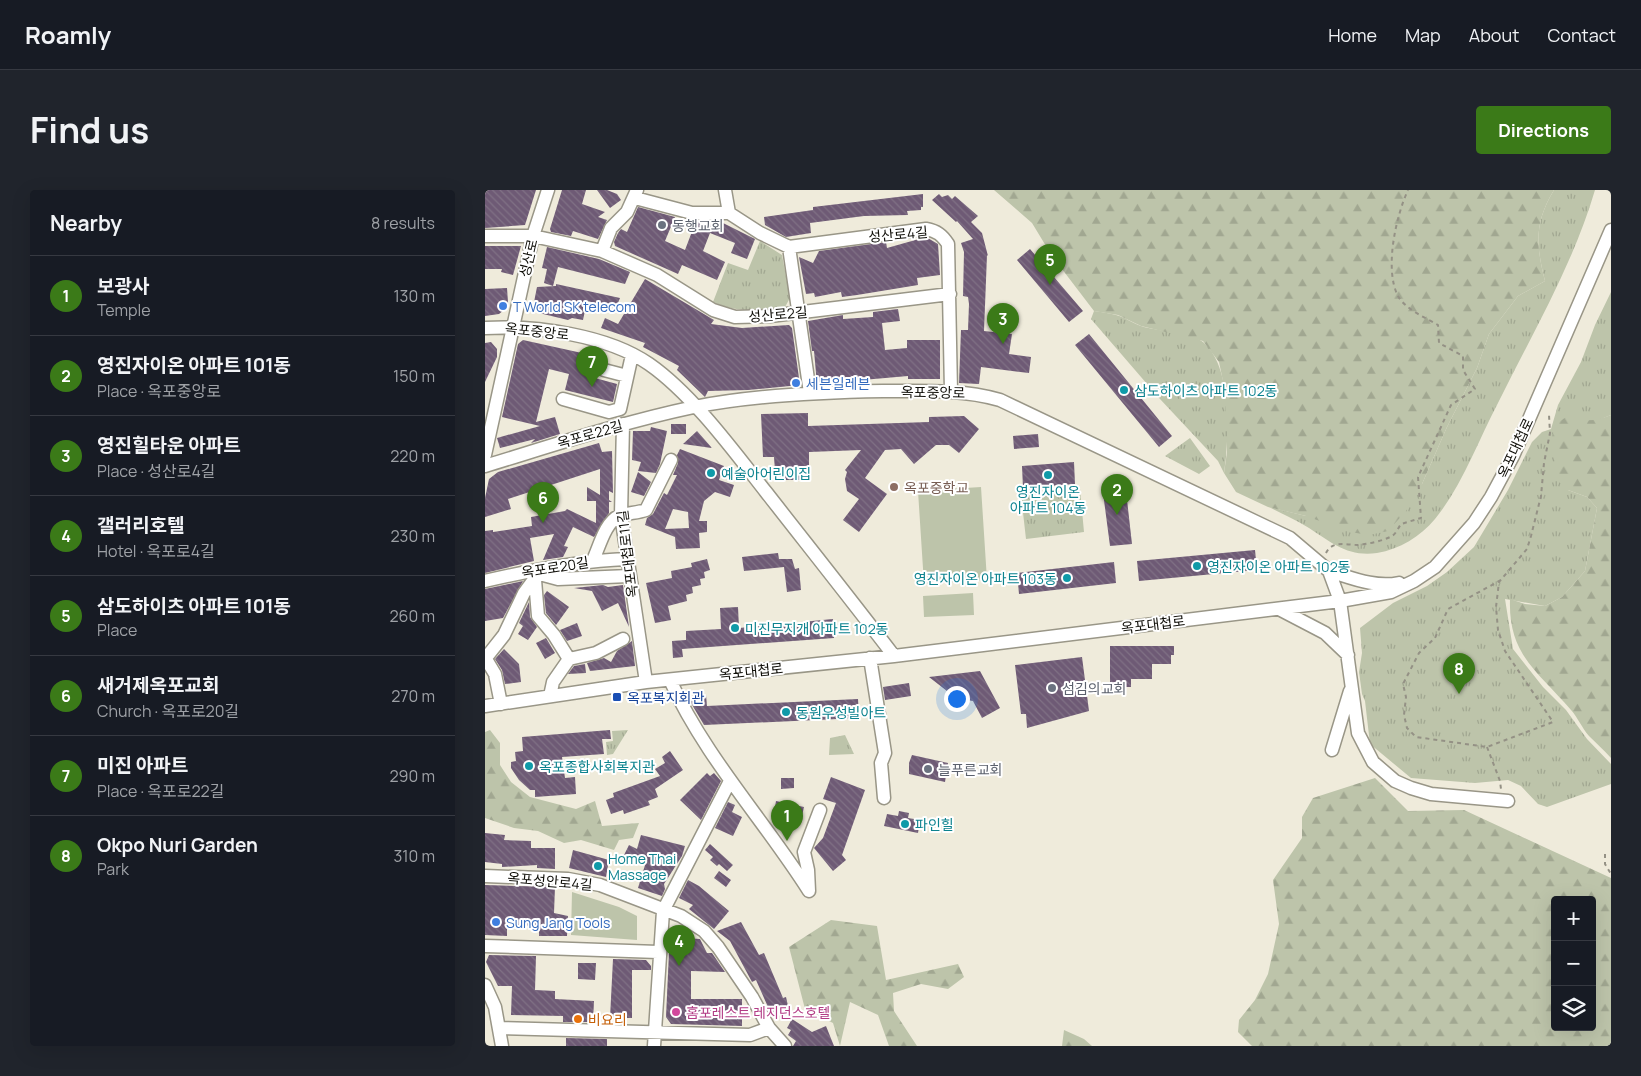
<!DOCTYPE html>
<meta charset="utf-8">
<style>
:root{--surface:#171b24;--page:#20242c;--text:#f1f3f6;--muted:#9ea1a6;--line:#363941;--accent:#3b7a18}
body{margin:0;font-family:Manrope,"Noto Sans KR",sans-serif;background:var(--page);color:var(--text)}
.controls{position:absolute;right:15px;bottom:15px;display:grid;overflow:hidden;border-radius:5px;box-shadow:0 5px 20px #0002}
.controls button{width:45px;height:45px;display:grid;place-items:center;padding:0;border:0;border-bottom:1px solid var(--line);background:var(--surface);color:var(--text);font:25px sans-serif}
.you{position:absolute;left:471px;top:508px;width:18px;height:18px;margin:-12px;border:4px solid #fff;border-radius:50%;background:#1a73e8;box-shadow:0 0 0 8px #1a73e833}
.badge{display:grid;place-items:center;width:32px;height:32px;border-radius:50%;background:var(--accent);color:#fff;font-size:16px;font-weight:700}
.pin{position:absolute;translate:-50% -41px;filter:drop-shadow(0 1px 2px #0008)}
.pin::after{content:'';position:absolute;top:26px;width:18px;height:15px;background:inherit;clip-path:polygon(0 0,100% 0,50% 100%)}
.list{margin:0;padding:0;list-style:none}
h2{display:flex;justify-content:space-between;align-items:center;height:65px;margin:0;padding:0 20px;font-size:21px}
h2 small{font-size:16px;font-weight:400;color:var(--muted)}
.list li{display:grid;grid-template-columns:32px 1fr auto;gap:15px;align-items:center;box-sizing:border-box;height:80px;padding:0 20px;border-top:1px solid var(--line)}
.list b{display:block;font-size:19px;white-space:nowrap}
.list p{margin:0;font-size:16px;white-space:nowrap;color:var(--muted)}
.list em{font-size:16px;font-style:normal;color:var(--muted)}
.icon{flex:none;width:28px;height:28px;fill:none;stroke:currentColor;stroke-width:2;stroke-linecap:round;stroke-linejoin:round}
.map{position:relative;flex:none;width:1126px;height:856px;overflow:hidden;border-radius:5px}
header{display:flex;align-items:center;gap:30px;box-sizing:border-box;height:70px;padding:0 25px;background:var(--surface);border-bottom:1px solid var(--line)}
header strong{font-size:24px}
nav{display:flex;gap:28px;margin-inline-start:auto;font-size:18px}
.intro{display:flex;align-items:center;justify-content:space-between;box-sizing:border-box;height:120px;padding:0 30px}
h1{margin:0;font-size:35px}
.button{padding:12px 22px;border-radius:5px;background:var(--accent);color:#fff;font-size:18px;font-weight:700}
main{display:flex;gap:30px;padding:0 30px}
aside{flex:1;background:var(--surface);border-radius:5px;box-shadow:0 5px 20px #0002}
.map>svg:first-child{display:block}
.grass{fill:url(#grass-tufts)}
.forest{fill:url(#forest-firs);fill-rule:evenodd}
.garden{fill:#bdc4aa}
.building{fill:url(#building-back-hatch);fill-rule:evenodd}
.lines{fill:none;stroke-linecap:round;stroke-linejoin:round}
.minor-casing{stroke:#999687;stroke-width:15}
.path{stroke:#949185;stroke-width:2;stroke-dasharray:4 4;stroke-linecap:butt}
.minor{stroke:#fff;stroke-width:12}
.worship-dot{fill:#6b7280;stroke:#fff;stroke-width:2}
.shop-dot{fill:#3f7fe0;stroke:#fff;stroke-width:2}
.culture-dot{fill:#0f9aa8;stroke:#fff;stroke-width:2}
.education-dot{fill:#8d6e63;stroke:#fff;stroke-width:2}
.transit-dot{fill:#1a4fb4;stroke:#fff;stroke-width:2}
.hotel-dot{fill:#d1479c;stroke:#fff;stroke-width:2}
.food-dot{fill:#e8710a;stroke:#fff;stroke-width:2}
.labels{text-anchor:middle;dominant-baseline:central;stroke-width:4;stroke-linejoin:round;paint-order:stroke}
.worship-label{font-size:14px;fill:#5b616d;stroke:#fff;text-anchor:start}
.street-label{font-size:14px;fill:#0f0e08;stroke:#fff}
.shop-label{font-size:14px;fill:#366cbe;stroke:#fff;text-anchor:start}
.culture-label{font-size:14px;fill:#0d838f;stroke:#fff;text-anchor:start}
.education-label{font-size:14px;fill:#785e54;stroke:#fff;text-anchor:start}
.transit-label{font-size:14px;fill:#164399;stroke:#fff;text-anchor:start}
.hotel-label{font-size:14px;fill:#b23c85;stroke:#fff;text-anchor:start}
.food-label{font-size:14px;fill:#c56008;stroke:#fff;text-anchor:start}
</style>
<header>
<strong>Roamly</strong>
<nav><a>Home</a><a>Map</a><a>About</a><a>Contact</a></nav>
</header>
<div class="intro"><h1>Find us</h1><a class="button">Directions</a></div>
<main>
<aside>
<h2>Nearby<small>8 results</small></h2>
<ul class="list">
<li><span class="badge">1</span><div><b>보광사</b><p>Temple</p></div><em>130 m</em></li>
<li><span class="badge">2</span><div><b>영진자이온 아파트 101동</b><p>Place · 옥포중앙로</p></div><em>150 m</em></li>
<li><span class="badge">3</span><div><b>영진힐타운 아파트</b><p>Place · 성산로4길</p></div><em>220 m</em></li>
<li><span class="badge">4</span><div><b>갤러리호텔</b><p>Hotel · 옥포로4길</p></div><em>230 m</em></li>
<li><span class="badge">5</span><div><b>삼도하이츠 아파트 101동</b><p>Place</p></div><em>260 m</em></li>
<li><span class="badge">6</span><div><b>새거제옥포교회</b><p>Church · 옥포로20길</p></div><em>270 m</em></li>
<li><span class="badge">7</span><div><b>미진 아파트</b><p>Place · 옥포로22길</p></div><em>290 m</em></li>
<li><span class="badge">8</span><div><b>Okpo Nuri Garden</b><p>Park</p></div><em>310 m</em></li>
</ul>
</aside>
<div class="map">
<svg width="1126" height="856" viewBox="0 0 1126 856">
<defs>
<pattern id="grass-tufts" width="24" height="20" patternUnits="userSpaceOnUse" patternTransform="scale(1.25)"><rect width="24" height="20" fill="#bdc4aa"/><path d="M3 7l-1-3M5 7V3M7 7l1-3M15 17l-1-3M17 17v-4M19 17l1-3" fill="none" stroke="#a1a791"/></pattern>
<pattern id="forest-firs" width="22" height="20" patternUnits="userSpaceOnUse" patternTransform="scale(1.25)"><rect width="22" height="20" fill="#bdc4aa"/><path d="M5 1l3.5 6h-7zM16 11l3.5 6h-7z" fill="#a1a791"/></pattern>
<pattern id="building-back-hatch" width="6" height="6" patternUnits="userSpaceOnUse" patternTransform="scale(1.25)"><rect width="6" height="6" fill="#6e5a75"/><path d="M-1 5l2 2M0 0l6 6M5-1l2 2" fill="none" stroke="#807185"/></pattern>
</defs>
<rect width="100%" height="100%" fill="#efebdb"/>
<path class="grass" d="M1069,0H1110C1088,75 1047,144 1013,213C993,251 977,296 950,329C935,347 915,359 892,363C863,367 847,353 824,338C811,330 797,324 784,317L821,326L937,294L962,237L992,178L1004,144L1033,106L1060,91C1051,55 1049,33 1069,0Z
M275,51L297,65L305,108L300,117C273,121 253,123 228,112L243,73L263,80Z
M1126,102V225L1111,231H1096L1083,300L1102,307L1112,318L1100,381L1077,407L1060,416L1020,409L1028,459L1058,497L1081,520L1102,549L1126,574V594L1062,617L1053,614L1036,596L1023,590L990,593L926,588L885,554L880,511L877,504L874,482L877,463L875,438L908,413L942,396L962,382L989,357L1023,300L1047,252L1057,242L1066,239L1073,215L1096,172L1110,135Z
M609,121C616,122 624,123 631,125C640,127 647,133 656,136C670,141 708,143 718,152C748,177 744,248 739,283L733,271L675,209L606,129Z
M705,248L725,276L714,284L680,266Z
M595,299L599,342L541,349L536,305Z
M143,540L128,564L122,565L121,552L128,551L127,541Z
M360,545L369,564L344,565L345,548Z"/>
<path class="forest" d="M509,0H1069C1049,33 1051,55 1060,91L1033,106L1004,144L992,178L962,237L937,294L921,321L903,341L884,345L865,342L821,326L783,317L751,302L739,283L742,262V233L739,196L734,172L718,151L656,136L633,125L609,121L567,66L547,33Z
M1084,225C1100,233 1110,231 1126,225V568C1119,560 1111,553 1104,546C1097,538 1093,528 1086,520C1053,481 1023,465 1025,409L1040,414L1060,416L1077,407L1100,381L1112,318L1102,307L1083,300L1071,289L1067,247L1071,234Z
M5,540L15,553V575L26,592L45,607L91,619L110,611L117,636L154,633L148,648L134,650L129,660L96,650L79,653L53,641L29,638L0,628V542Z
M890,588L923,621L979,620L1126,688V856H767L753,842L754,830L770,810L783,784L794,734L788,690L817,648V627L828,608ZM1070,710H1107V837H1070Z
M346,730L392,736L401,790L473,774L479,787L463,799L436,794L408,803L409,821L432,856H404L393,825L365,812L355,856L348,833L320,819L304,757Z
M579,840L599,849L607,856H577Z"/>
<path class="garden" d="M496,297L502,390L439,394L433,301Z
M488,403L489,425L439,427L438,406Z
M87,702L134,717L152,726V750L86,745Z"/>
<path class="building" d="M0,0H51L40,35L0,38Z
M77,0H101L97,14L120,22L113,27L122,30L113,49L88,41L86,46L66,42L65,39Z
M112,0H122L132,4L136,10L125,18Z
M438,4V17H436V20L422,21L423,25L379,26L325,33L326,43L301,47L280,35L279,27L328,20V17Z
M454,4L457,7L463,5L467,9L470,6L493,26L486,32L497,43L503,66L502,65L499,141L527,144L524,164L546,167L544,183L496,177L494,194L474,193L476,140H483L484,114L483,107L478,106L479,62L476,53L488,49L472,31L471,32L447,10Z
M153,17L190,27L180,51L200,60L211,31L232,33L234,31L270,49L262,69L246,63L250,53L225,43L218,61L240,72L232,90L197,75L193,84L130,56L129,52L133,43L136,39L142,42Z
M441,47L453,54L455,85L432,88L433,95L372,105L357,107L356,102L330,107L329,103L321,104L314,67L328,73L334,61L401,52L402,58Z
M0,56H36L28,85L16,82L17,79H0Z
M62,57L114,69L145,82L140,94L73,77L68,96L59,93L62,79L57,78Z
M545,59L598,121L584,132L532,70Z
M160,89L229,130L226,134L257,138L304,135L307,138L315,195L263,200L223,201L220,207L192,180L194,176L158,157L160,153L116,138L120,128L133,134Z
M71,94L135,108L131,118L102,111L98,130L87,128L83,130L54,123L49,112L52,97L71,96Z
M22,98L23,112L19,120L14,124L0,126V99Z
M413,119L415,131L397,133L400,160L422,158V150H455V189H423V186L332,194L329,161H327L323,131L358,125V129L388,127V122Z
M604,144L687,246L674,257L590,155Z
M38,150L115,167L110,188L132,194L128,212L80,200L84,184L64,179L51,232L70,227L75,244L46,253L50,249L15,258L12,248L55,236L17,227L33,154Z
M6,152L12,159V167L0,192V153Z
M323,223V236L444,232V227L479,226L494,239L474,263L464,255H451L429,274L416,259L400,260L380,288L402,304L374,342L358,330L374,309L362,301L360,289L362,282L360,280L376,260L324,262V279L317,290H295V281H290L289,267H278L276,224Z
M186,234H201V244H186Z
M166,237L182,241L175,274L171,283L153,281L156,272L147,270L148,241H165Z
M212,241L227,258L198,254Z
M553,244L554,257L529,259L528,246Z
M114,253L117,262L127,261L128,303L124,301V310L127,312H124V323L109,347L88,337L79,356L83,357L78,367L58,370L69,344L45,348L49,371L0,383V341L8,340V342L47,336L46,327L80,321L82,319L111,333V311H102V297L115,305V279L23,309L26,319L0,327V308L4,289L13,282Z
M195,259L239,276L234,290L249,295L245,307L230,302L219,311L214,331H222V342L214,343L215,358L191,359L190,347L160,335L162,328L168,324L179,303L182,305L192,285H188L193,273L192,265ZM188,319L203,322L204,338L180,339Z
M589,272L590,294L538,298L537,276Z
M153,282L166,292L159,306L146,302Z
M640,292L647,354L625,356L617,295Z
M770,360L772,380L654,391L652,371Z
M293,363L294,369H307L310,379L314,378L316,400L302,402L299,377L259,381L257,367Z
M222,369L225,380L219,382L220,388L215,389L216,395L207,397L208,403L201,405L202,411L183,416L186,430L170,433L161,393L187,388L186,381L207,377L206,373Z
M629,372L631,393L534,404L532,383Z
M38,391L18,428L0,431V399Z
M118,395L123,397L138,395L144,437L133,413L117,421L107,401L89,398Z
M62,401L84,417L71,435L61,423L59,405Z
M44,412L45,427L52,437L43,450L33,444L38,436L34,433Z
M253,417L254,438L348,429L349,448L197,459L198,467L188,468L187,451L201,450V441L236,439L235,418Z
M92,433L97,446L82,451L75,440Z
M61,448L70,463L60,469L51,453Z
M147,451L150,476L105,481L102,473L119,468L126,472L132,461Z
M625,456H689V465H686V474H667V489H646V497H625Z
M19,459L34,474L36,492L20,494L17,480L10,469Z
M597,467L604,521L542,538L541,524H536L530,475Z
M100,474L101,483L83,484L89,476Z
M495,481L515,518L497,528L488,511L471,508L444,487Z
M424,493L426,506L400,510L398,497Z
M221,505L222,516L373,509L374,528L219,535L203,508Z
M125,540L126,549H117L119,564L77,567L80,588L90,587L91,604L50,607V600H45L34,590L26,578V572L31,571L30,562L38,561L37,547Z
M185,561L198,580L170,599L173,607L163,611L165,615L139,624L138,620L126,624L121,610L129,607L128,603L175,586L170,579L180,573L177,567Z
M427,565L463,573L460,592L424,584V573Z
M222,583L225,586L229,583L236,591L216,630L195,610Z
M346,587L380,600L357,665L361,670L348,681L329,658L338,648L351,613L338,609Z
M296,588H309V598L296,599Z
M291,611L319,617L315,634L288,629Z
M243,612L250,615L247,622L257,627L248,646L230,638Z
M414,621L424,623L423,628L435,630L433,643L399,636L402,624L413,626Z
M0,643L20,645L19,650L46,651V658H70V679L52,678V675L17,677V674L0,672Z
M156,645L200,656L197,666L179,694L180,699L177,706L153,698L160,675L139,665L144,655L152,659Z
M225,654L248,675L242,681L234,674L232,676L225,670L228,667L220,660Z
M88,660L124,670L121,687L84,678Z
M234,681L246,690L241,697L229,688Z
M203,690L214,696L244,721L229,739L204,719L208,715L194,708Z
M0,695L70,697L69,723L83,726L82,746H54V736L22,735V746L0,745Z
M256,732L274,765L279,763L298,808L301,807L304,820L287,826L271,790L267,792L245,751L232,741Z
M185,740H194V744L200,745V748L215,749L222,763H227L240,782L206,781V809H257V836L186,834L181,827Z
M4,765L51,766L50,800L70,801V809L109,811L108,832H78V826L26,825L27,796H13L1,772Z
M128,769L161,770L166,776V780H147V828H125Z
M93,773H111L110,790L93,789Z
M307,829L327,842L341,836L349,856H308L311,851L303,845L306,840L302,838Z
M81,848L122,849V856H81Z"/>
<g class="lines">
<g class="minor-casing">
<path id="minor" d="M240,0L244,23L275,43L304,57L441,39C452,41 457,45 463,54L466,201
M150,8L207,23H244
M0,46H48L117,61L172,85L228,120L250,127L285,126L465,104
M304,57L325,203
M117,61L126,38L142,22L152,0
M0,138C50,135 122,145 164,174C207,204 248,260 281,302C324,357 367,411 409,466
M119,180L142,186
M78,209L124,222L135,219L147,165
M138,234L136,325L161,492
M0,265L48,46L63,0
M0,276C69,255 138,232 209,217C269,205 336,202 398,201C438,201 476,199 515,210L805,348L844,381L855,411L873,543L888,572L910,591L926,598L946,604L1023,611
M108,370C114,358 120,332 134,326C142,323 152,323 161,320L186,270
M844,381C867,388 890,398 914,393
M47,382L73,389L144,386
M50,390L53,426L69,445L84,469
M0,391C47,380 93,371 141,369
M794,419L840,443L863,465
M385,468L400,563L396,573L399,608
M0,469L19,445L39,403L53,384
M1,469L10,484L16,514
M185,490C220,567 279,630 324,701L323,680L319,662L335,620
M65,506L68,492L84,469L111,463L138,449
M0,516L161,492L409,466L855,411L906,402L929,391L950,377L989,333L1006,307L1028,266L1126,40
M847,560L865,501
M0,686L83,689L115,695L196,726L219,741L233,757L267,807L284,838L300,856
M0,756L173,762
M0,795L10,817L17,856
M15,838L265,845L284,838
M169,856L178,721L245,591"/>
</g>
<path class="path" d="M841,363C847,350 862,355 873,355C883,354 898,351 907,346C911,344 913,338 916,334L936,328L933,287L966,215L990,199L978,180V166L954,153L953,135C941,128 920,119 913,106C899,79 911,26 923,0
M1016,390L963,419L950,448L934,463L918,494L921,507L919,525L922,538L931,547L1002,557L1068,532L1020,461L1013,440L1011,417L1014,392L1042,359L1046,346L1056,306L1059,273L1065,243L1064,225
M1002,557L1015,591L1016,599
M1120,664V674L1126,684"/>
<use href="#minor" class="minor"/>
</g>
<g class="worship-dot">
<circle cx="177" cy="35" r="5"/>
<circle cx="567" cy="498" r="5"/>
<circle cx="443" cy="579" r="5"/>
</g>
<g class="shop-dot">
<circle cx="18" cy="116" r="5"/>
<circle cx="311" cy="193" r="5"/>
<circle cx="11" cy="732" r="5"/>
</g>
<g class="culture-dot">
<circle cx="639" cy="200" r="5"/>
<circle cx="226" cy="283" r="5"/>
<circle cx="563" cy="285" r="5"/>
<circle cx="712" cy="376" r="5"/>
<circle cx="582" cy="388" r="5"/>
<circle cx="250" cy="438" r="5"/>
<circle cx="301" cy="522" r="5"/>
<circle cx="44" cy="576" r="5"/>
<circle cx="420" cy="634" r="5"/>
<circle cx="113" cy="676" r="5"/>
</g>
<circle class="education-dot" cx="409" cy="297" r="5"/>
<rect class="transit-dot" x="127" y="502" width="10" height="10" rx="2.5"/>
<circle class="hotel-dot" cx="191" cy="822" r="5"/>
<circle class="food-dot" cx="93" cy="829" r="5"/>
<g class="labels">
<g class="worship-label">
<text x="187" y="35">동행교회</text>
<text x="577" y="498">섬김의교회</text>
<text x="453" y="579">늘푸른교회</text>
</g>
<g class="street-label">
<text transform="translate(413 44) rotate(-5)">성산로4길</text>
<text transform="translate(43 68) rotate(-77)">성산로</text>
<text transform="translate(293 124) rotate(-5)">성산로2길</text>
<text transform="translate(52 141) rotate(6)">옥포중앙로</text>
<text transform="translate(448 202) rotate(1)">옥포중앙로</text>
<text transform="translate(105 244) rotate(-16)">옥포로22길</text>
<text transform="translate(1030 258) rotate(-65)">옥포대첩로</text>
<text transform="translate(142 364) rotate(-97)">옥포대첩로11길</text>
<text transform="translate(70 377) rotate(-9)">옥포로20길</text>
<text transform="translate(668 434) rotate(-7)">옥포대첩로</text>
<text transform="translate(266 481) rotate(-6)">옥포대첩로</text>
<text transform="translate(65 691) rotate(5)">옥포성안로4길</text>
</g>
<g class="shop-label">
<text x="28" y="116">T World SK telecom</text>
<text x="321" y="193">세븐일레븐</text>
<text x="21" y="732">Sung Jang Tools</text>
</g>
<g class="culture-label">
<text x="649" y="200">삼도하이츠 아파트 102동</text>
<text x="236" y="283">예술아어린이집</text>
<text x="563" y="301" text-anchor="middle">영진자이온<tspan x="563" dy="16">아파트 104동</tspan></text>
<text x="722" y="376">영진자이온 아파트 102동</text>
<text x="572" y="388" text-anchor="end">영진자이온 아파트 103동</text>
<text x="260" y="438">미진무지개 아파트 102동</text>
<text x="311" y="522">동원우성빌아트</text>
<text x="54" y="576">옥포종합사회복지관</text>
<text x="430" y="634">파인힐</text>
<text x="123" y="668">Home Thai<tspan x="123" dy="16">Massage</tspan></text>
</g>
<g class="education-label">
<text x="419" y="297">옥포중학교</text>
</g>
<g class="transit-label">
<text x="142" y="507">옥포복지회관</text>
</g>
<g class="hotel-label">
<text x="201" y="822">홈포레스트 레지던스호텔</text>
</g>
<g class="food-label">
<text x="103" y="829">비요리</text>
</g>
</g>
</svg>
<div class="controls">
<button>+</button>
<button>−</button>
<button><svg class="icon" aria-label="layers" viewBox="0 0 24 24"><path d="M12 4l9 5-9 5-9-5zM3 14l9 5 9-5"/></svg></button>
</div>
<div class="you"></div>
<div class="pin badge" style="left:302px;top:651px">1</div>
<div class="pin badge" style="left:632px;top:325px">2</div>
<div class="pin badge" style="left:518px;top:154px">3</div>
<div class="pin badge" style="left:194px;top:776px">4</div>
<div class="pin badge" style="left:565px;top:95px">5</div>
<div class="pin badge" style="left:58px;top:333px">6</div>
<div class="pin badge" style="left:107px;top:197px">7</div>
<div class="pin badge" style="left:974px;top:504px">8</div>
</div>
</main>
